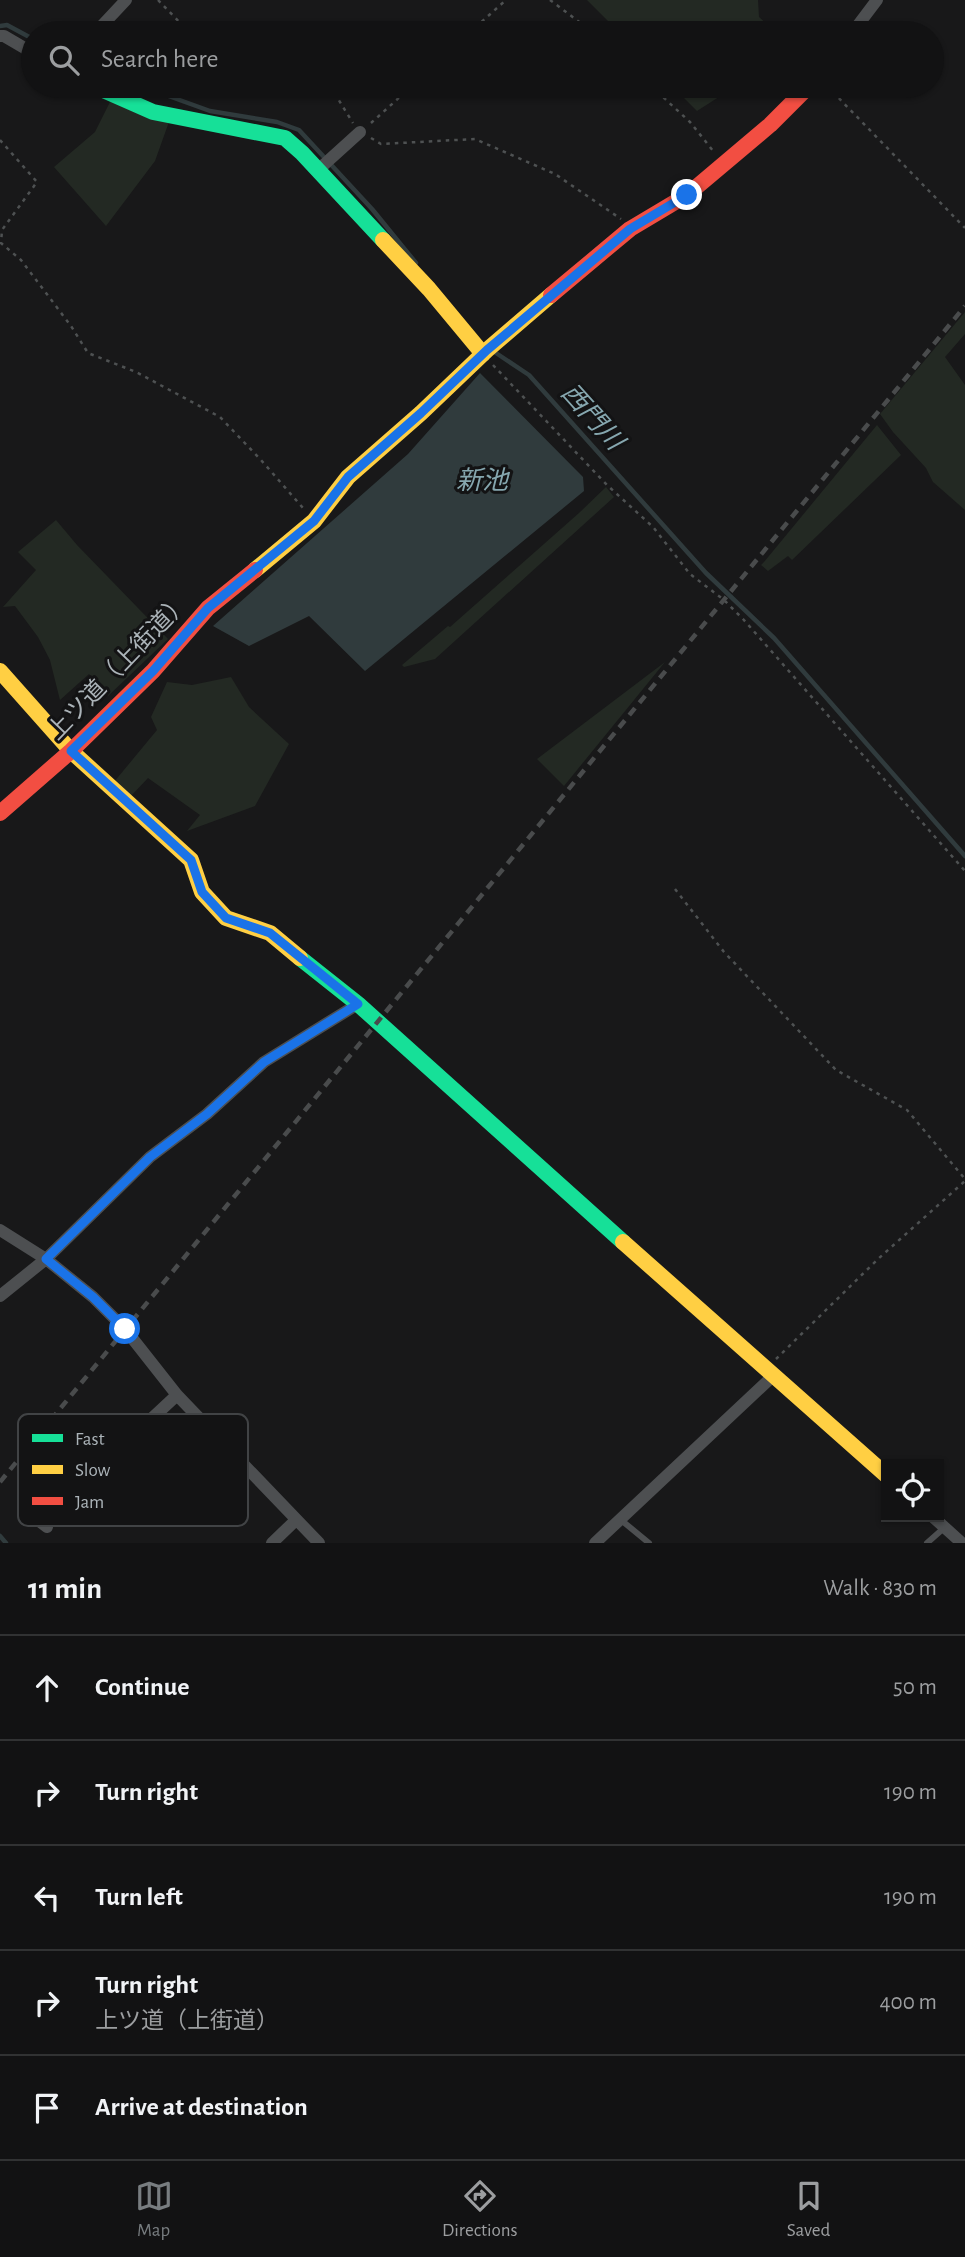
<!DOCTYPE html>
<meta charset="utf-8">
<style>
:root{--surface:#121213;--page:#1b1b1c;--text:#f1f3f6;--muted:#9c9ea0;--line:#313233;--accent:#787d80}
body{margin:0;font-family:"Alegreya Sans","Noto Sans JP",sans-serif;background:var(--page);color:var(--text)}
.controls{position:absolute;right:21px;bottom:21px;display:grid;overflow:hidden;border-radius:0px;box-shadow:0 2px 5px #0004}
.controls button{width:63px;height:63px;display:grid;place-items:center;padding:0;border:0;border-bottom:2px solid var(--line);background:var(--surface);color:var(--text);font:35px sans-serif}
.stop{position:absolute;width:21px;height:21px;margin:-16px;border:5px solid #1a73e8;border-radius:50%;background:#fff}
.stop.end{background:#1a73e8;border-color:#fff;box-shadow:0 2px 7px #0008}
.list{margin:0;padding:0;list-style:none}
h2{display:flex;justify-content:space-between;align-items:center;height:91px;margin:0;padding:0 28px;font-size:30px}
h2 small{font-size:23px;font-weight:400;color:var(--muted)}
.list li{display:grid;grid-template-columns:46px 1fr auto;gap:21px;align-items:center;box-sizing:border-box;height:105px;padding:0 28px;border-top:2px solid var(--line)}
.list b{display:block;font-size:26px;white-space:nowrap}
.list p{margin:0;font-size:23px;white-space:nowrap;color:var(--muted)}
.list em{font-size:23px;font-style:normal;color:var(--muted)}
.icon{flex:none;width:38px;height:38px;fill:none;stroke:currentColor;stroke-width:2;stroke-linecap:round;stroke-linejoin:round}
.map{position:relative;flex:none;width:965px;height:1543px;overflow:hidden}
.search{position:absolute;background:var(--surface);box-shadow:0 2px 5px #0004;left:21px;right:21px;top:21px;height:77px;display:flex;align-items:center;gap:18px;box-sizing:border-box;padding:0 24px;border-radius:38px;color:var(--muted);font-size:26px}
.sheet{height:616px;background:var(--surface)}
nav{display:flex;justify-content:space-around;align-items:center;box-sizing:border-box;height:98px;border-top:2px solid var(--line);background:var(--surface);font-size:19px;color:var(--muted)}
nav a{display:grid;justify-items:center;gap:4px}
nav .on{color:var(--accent)}
.map>svg:first-child{display:block}
.green{fill:#232923}
.water{fill:#303b3d}
.lines{fill:none;stroke-linecap:round;stroke-linejoin:round}
.stream{stroke:#303b3d;stroke-width:4.5}
.path{stroke:#4e5152;stroke-width:2.5;stroke-dasharray:3.5 5;stroke-linecap:butt}
.lane{stroke:#4d4f51;stroke-width:6}
.street{stroke:#4d4f51;stroke-width:12}
.fast{stroke:#16e098;stroke-width:16}
.slow{stroke:#ffcf43;stroke-width:16}
.jam{stroke:#f24e42;stroke-width:16}
.rail{stroke:#494b4c;stroke-width:4.5;stroke-dasharray:9 7;stroke-linecap:butt}
.route{stroke:#1a73e8;stroke-width:9}
.labels{text-anchor:middle;dominant-baseline:central;stroke-width:6;stroke-linejoin:round;paint-order:stroke}
.street-label{font-size:24px;fill:#abb3b8;stroke:#131314}
.water-label{font-size:26px;font-style:italic;fill:#86a7af;stroke:#131314}
.key{fill:#131314;stroke:#414345;stroke-width:2}
.key-label{font-size:19px;fill:#abb3b8}
</style>
<div class="map">
<svg width="965" height="1543" viewBox="0 0 965 1543">
<rect width="100%" height="100%" fill="#181819"/>
<path class="green" d="M587,0H758L759,17L771,28L769,33H620Z
M672,86H736L697,111Z
M112,98L170,119L155,161L106,226L54,167L95,132Z
M965,312V334L945,357L965,385V510L933,482L926,468L893,432L880,414Z
M877,425L901,455L792,560L788,556L768,571L761,565L764,562Z
M606,487L614,497L435,659L404,667L402,665L448,626L450,627L579,513Z
M56,520L77,545L168,639L108,696L89,674L60,700L50,660L38,637L15,606L3,607L36,570L18,552Z
M665,662L564,786L537,759Z
M231,677L249,707L289,744L255,806L187,831L200,815L148,778L130,797L114,782L157,730L151,717L167,682L192,685Z"/>
<path class="water" d="M480,373L583,477L584,491L365,671L309,616L249,646L213,626L408,454Z"/>
<g class="lines">
<path class="stream" d="M0,26L7,25L33,39
M141,86L210,111L277,122L299,130L372,209L416,263
M493,351L529,375L706,573L774,638L965,856
M0,1536L6,1543"/>
<path class="path" d="M158,0L190,33
M550,0L594,33
M469,33L506,0
M330,86L353,123
M651,86L690,122L714,152
M827,86L965,228
M371,123L412,86
M371,138L381,144L475,139L555,174L621,219
M0,140L37,182L2,230L1,243L21,260L71,326L88,353L136,372L220,417L261,460L303,508
M493,365L607,485L653,527L690,574L724,600L743,619L965,871
M675,889L724,952L836,1070L907,1110L965,1179
M776,1359L878,1259L965,1181"/>
<path class="lane" d="M621,1520L649,1543
M927,1543L944,1528"/>
<path class="street" d="M95,33L126,0
M852,33L877,0
M0,36H4L33,53
M318,170L360,132
M0,1230L46,1259L93,1297L125,1329L177,1395L319,1543
M0,1296L46,1259L150,1157L207,1114L264,1062L358,1004
M933,1517L962,1543
M47,1527L30,1514L93,1438L133,1436L177,1395
M272,1543L296,1520
M595,1543L774,1375"/>
<path class="fast" d="M94,86L153,112L285,138L302,153L383,240
M300,958L358,1004L623,1242"/>
<path class="slow" d="M383,240L429,289L483,354
M255,570L314,521L348,477L421,413L487,350L551,295
M0,671L71,751L191,860L202,892L226,918L270,933L300,958
M623,1242L886,1475"/>
<path class="jam" d="M551,295L630,229L687,195L770,125L809,86
M0,813L71,751L153,671L208,608L255,570"/>
<path class="rail" d="M0,1482L965,306"/>
</g>
<g class="lines">
<path class="route" d="M125,1329L93,1297L46,1259L150,1157L207,1114L264,1062L358,1004L270,933L226,918L202,892L191,860L71,751L153,671L208,608L314,521L348,477L421,413L487,350L630,229L687,195"/>
</g>
<g class="labels">
<g class="street-label">
<text transform="translate(119 667) rotate(-46)">上ツ道（上街道）</text>
</g>
<g class="water-label">
<text transform="translate(592 417) rotate(48)">西門川</text>
<text x="482" y="481">新池</text>
</g>
</g>
<rect x="18" y="1414" width="230" height="112" rx="10" class="key"/>
<rect x="32" y="1434" width="31" height="8" fill="#16e098"/>
<rect x="32" y="1465" width="31" height="9" fill="#ffcf43"/>
<rect x="32" y="1497" width="31" height="8" fill="#f24e42"/>
<g class="key-label">
<text x="75" y="1445">Fast</text>
<text x="75" y="1476">Slow</text>
<text x="75" y="1508">Jam</text>
</g>
</svg>
<div class="controls">
<button><svg class="icon" aria-label="locate" viewBox="0 0 24 24"><circle cx="12" cy="12" r="6"/><path d="M12 2v4M12 18v4M2 12h4M18 12h4"/></svg></button>
</div>
<div class="stop" style="left:125px;top:1329px"></div>
<div class="stop end" style="left:687px;top:195px"></div>
<div class="search"><svg class="icon" aria-label="search" viewBox="0 0 24 24"><circle cx="10" cy="10" r="6"/><path d="M15 15l6 6"/></svg>Search here</div>
</div>
<section class="sheet">
<h2>11 min<small>Walk · 830 m</small></h2>
<ul class="list">
<li><svg class="icon" aria-label="ahead" viewBox="0 0 24 24"><path d="M12 20V5M6 11l6-6 6 6"/></svg><div><b>Continue</b></div><em>50 m</em></li>
<li><svg class="icon" aria-label="right" viewBox="0 0 24 24"><path d="M7 20v-9h11M14 6l5 5-5 5"/></svg><div><b>Turn right</b></div><em>190 m</em></li>
<li><svg class="icon" aria-label="left" viewBox="0 0 24 24"><path d="M17 20v-9H6M10 6l-5 5 5 5"/></svg><div><b>Turn left</b></div><em>190 m</em></li>
<li><svg class="icon" aria-label="right" viewBox="0 0 24 24"><path d="M7 20v-9h11M14 6l5 5-5 5"/></svg><div><b>Turn right</b><p>上ツ道（上街道）</p></div><em>400 m</em></li>
<li><svg class="icon" aria-label="arrive" viewBox="0 0 24 24"><path d="M6 21V4h12l-3 4 3 4H6"/></svg><div><b>Arrive at destination</b></div></li>
</ul>
</section>
<nav>
<a class="on"><svg class="icon" aria-label="map" viewBox="0 0 24 24"><path d="M3 6l6-2 6 2 6-2v14l-6 2-6-2-6 2zM9 4v14M15 6v14"/></svg>Map</a>
<a><svg class="icon" aria-label="directions" viewBox="0 0 24 24"><path d="M12 3l9 9-9 9-9-9zM9 14v-3h6M13 9l2 2-2 2"/></svg>Directions</a>
<a><svg class="icon" aria-label="saved" viewBox="0 0 24 24"><path d="M7 4h10v16l-5-4-5 4z"/></svg>Saved</a>
</nav>
